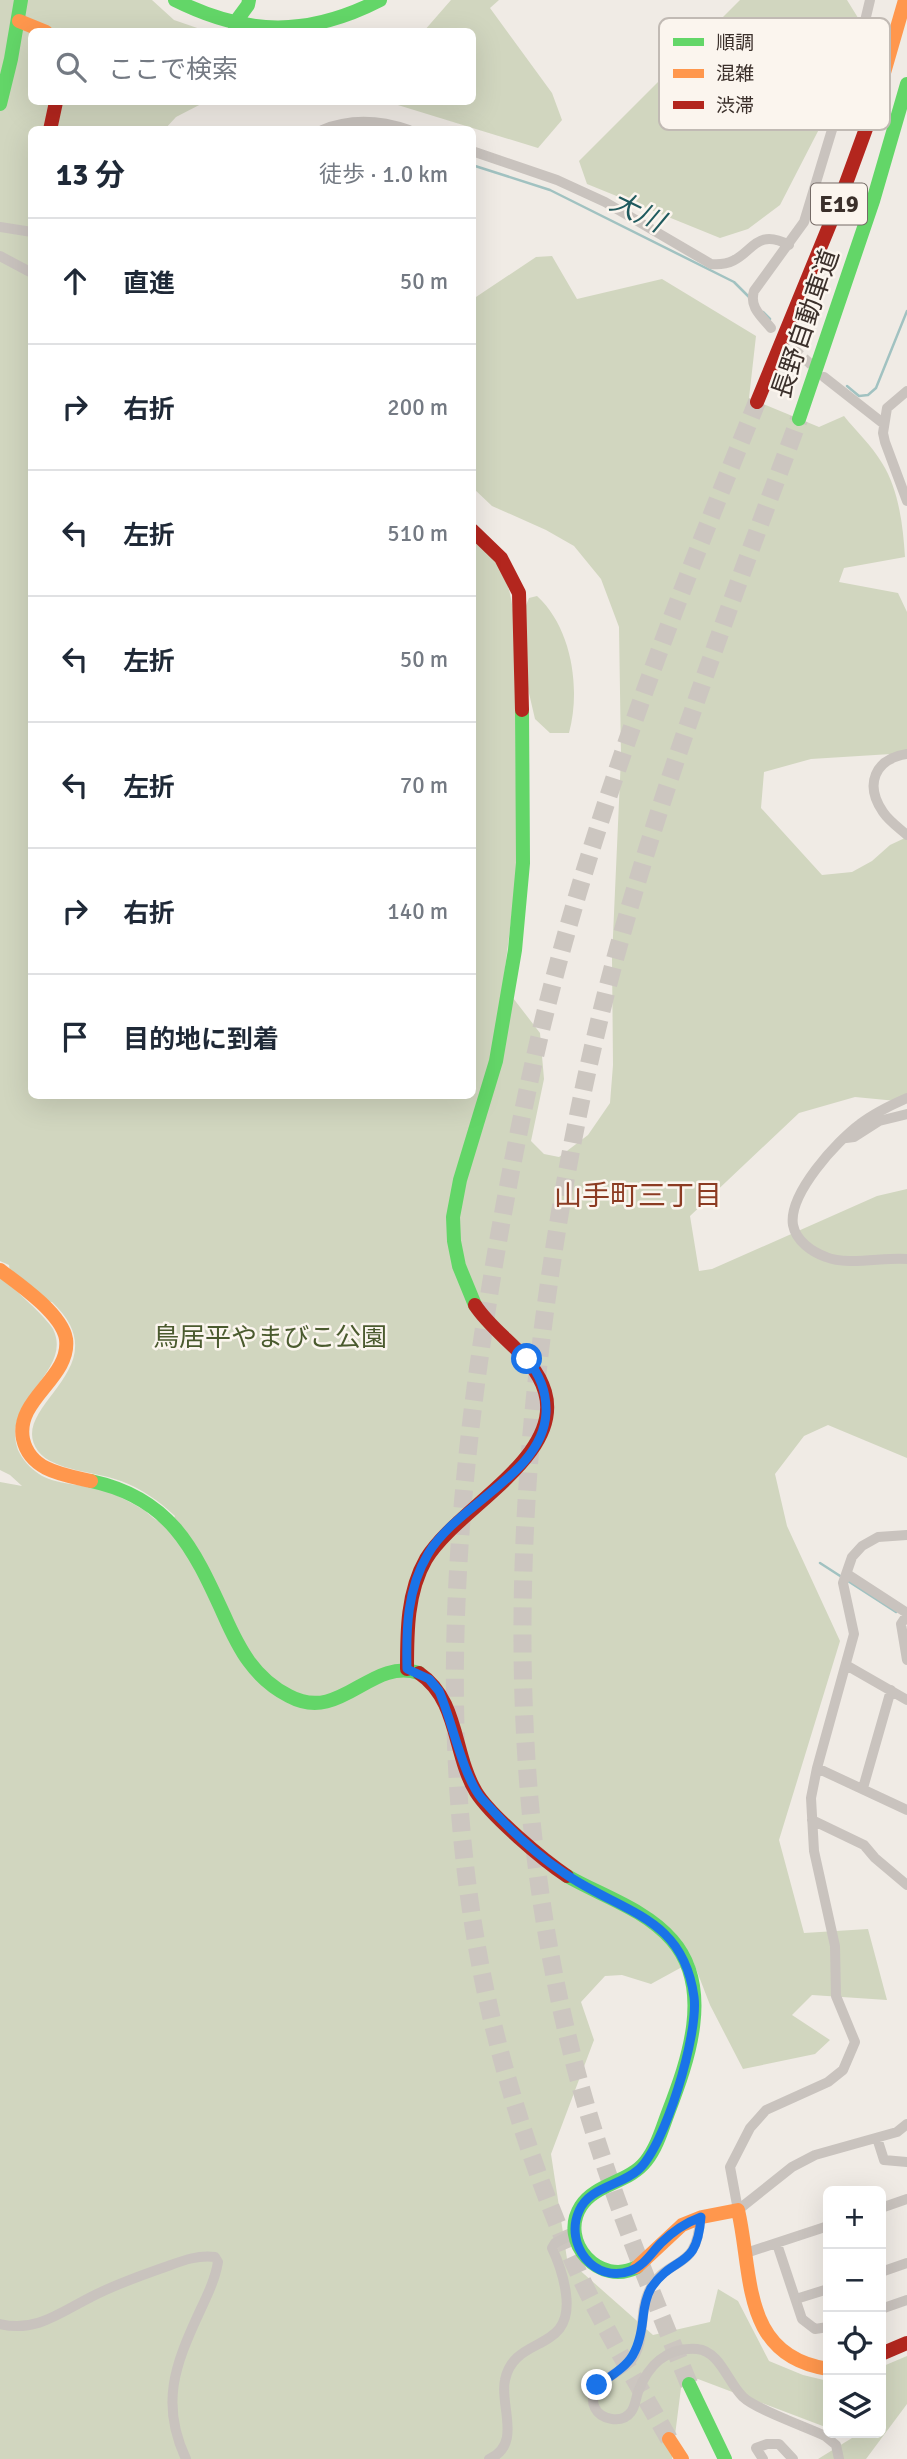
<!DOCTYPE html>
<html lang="ja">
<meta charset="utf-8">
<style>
:root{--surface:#fff;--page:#f2f2f3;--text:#1f2937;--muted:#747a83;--line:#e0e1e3}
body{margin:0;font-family:Signika,"Noto Sans JP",sans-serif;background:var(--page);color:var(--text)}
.controls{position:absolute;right:21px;bottom:21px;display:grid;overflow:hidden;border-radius:10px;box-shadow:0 7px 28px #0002}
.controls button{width:63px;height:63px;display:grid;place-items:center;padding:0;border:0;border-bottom:2px solid var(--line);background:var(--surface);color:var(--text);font:35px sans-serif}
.stop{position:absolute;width:21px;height:21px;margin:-16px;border:5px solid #1a73e8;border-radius:50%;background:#fff}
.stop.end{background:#1a73e8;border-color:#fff;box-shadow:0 2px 7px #0008}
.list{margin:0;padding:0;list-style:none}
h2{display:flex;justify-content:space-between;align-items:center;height:91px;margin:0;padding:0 28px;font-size:30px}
h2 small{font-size:23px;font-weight:400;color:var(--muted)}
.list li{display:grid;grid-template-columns:46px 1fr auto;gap:21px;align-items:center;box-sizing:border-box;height:126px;padding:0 28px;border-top:2px solid var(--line)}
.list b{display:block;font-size:26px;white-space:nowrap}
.list em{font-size:23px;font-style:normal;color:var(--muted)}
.icon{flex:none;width:38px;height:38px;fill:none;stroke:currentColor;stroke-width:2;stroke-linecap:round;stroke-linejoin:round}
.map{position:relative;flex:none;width:907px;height:2459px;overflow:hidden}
.search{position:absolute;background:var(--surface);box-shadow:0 7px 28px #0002;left:28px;top:28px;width:448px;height:77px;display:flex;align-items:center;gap:18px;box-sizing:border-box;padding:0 24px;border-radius:10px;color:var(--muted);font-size:26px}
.panel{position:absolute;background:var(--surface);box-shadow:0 7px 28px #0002;left:28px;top:126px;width:448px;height:973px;border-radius:10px}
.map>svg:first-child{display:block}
.green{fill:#d1d6bf}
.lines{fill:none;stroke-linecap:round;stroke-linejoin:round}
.stream{stroke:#a1c2c1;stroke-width:2.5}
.street-tunnel{stroke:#ccc6c0;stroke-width:10;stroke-dasharray:10 5;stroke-linecap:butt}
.highway-tunnel{stroke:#ccc6c0;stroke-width:18;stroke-dasharray:18 9;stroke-linecap:butt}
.street{stroke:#c9c3be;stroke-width:10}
.fast{stroke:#63d668;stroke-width:14}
.slow{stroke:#ff974d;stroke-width:14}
.jam{stroke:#b3261e;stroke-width:14}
.route{stroke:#1a73e8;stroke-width:9}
.labels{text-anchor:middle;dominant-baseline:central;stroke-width:5;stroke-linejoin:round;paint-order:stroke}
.shield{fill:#fbf5ee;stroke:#756b66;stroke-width:2}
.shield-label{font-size:24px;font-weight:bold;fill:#3b302b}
.street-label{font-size:26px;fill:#3b302b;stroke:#fbf5ee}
.park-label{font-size:26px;fill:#4a5a2e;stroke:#fbf5ee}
.water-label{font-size:28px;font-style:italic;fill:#1f5a5e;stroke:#fbf5ee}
.neighbourhood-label{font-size:28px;fill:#8c3b22;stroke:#fbf5ee}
.key{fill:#fbf5ee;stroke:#c1bab4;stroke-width:2}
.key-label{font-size:19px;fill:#3b302b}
</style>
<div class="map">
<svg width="907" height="2459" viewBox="0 0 907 2459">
<rect width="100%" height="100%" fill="#f0ebe5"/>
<path class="green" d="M0,0H152L174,20L206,31L32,32V102H205L176,117L165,129L32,130V1096H472L473,538C503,563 509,579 514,618L517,872L503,985L540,1033L544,1079L531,1141L544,1154L559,1157L588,1135L610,1103L613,1065L612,958L621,757L619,627L601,579L574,546L546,530L492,506L473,488V299L536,257L552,256L577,299L662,279L756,336L749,398L819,427L844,416C856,431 872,446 882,463C899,490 903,526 905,557L844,568L839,582L898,593L907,612V753L811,759L764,772L761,808L822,875L852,872L872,861L890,845L907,837V1102L855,1097L799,1113L690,1216L699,1271L712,1269L877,1196L907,1189V1458L828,1425L804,1436L775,1474L787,1526L840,1641L779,1840L804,1933L868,1929L887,2000L812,1995L792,2015L830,2040L815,2054L743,2069L710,2005L693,1961L651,1984L622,1975L605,1976L581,2002L594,2040L551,2154L567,2259L653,2335L710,2322L718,2289L738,2301L769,2361L803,2375L828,2381V2428L698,2379L681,2388L672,2459H0V1482L22,1486L10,1475L0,1470V1276C11,1286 47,1318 53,1329C74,1372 0,1399 18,1450C22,1459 30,1468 39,1474C55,1485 82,1484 101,1489C116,1494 130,1502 144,1510C149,1514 156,1521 161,1522C165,1523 168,1522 172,1521L175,1516C160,1502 141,1488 121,1481C98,1472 53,1471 38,1451C5,1406 123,1369 52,1302L45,1301L10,1271L9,1265L0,1261Z
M451,0H499L490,8L552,93L562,120L538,148L388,102H472V32L424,31Z
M740,0H847L868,34L780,205L748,229L720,238L587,184L579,161Z
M537,596C572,628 581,689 569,733H550L535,719L528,689L523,613L529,598Z
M907,2356V2404L866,2459H818L852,2438L840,2433H881V2367Z"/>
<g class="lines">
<path class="stream" d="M472,165L550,190L734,282L749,297
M763,312L770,319
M847,386L859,396L868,395L876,388L907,311
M820,1563L896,1612"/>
<path class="street-tunnel" d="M782,338L817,370"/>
<path class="highway-tunnel" d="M689,2384C645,2277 601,2169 573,2058C511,1816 512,1565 544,1319C560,1198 583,1077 615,959C665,776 733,597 799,419
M669,2439C636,2381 600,2322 573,2261C546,2200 523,2135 505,2070C440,1840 446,1597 479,1362C495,1249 516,1137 542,1026C594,812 674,606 757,402"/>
<path class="street" d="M322,130C351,118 380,120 409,130
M472,151L557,180L605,202L711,264C753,268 748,223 789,245
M0,227L32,232
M0,256L32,273
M771,328C761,316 749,307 754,291L804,222L865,21L870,0
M824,377L884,424
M907,391L887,408L883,433L885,442L907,501
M907,754C875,759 864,784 883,812C889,821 899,828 907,835
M907,1098C891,1105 874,1113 860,1124C837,1141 788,1194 793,1225C796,1241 812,1252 826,1257C847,1266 884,1257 907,1259
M846,1138L854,1137L879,1121L907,1114
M907,1535L878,1537L862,1546L852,1557L843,1583L854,1634L817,1768L811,1798L814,1851L835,1946L836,1996L855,2042L843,2070L828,2082L766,2110L750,2128L730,2167L738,2210L792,2167L815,2155L897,2132L907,2124
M847,1574L907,1613
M907,1615L901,1624L907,1660
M846,1665L907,1700
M817,1768L907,1810
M863,1788L891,1690
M812,1820L864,1845L875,1858L907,1885
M877,2138L884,2160L907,2162
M881,2208L907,2199
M700,2217C698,2274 668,2254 649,2291C638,2313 647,2342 630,2362C621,2371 609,2376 600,2384C593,2389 591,2400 595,2408C601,2420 622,2424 631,2412C635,2407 636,2398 638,2392C648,2365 667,2347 697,2349C720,2351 728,2383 743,2397C755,2409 806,2427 825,2436L836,2445L839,2459
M777,2244L802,2319L815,2329L828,2327
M746,2253L828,2226
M881,2272L907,2263
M796,2299L828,2289
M881,2309L907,2300
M0,2324C36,2333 61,2312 91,2297C116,2284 142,2275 168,2266C184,2260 198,2255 215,2257L218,2262C215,2280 207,2296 199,2313C175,2365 160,2404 186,2459
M489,2459C523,2445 499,2404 505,2380C514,2334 574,2354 566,2294C564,2278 559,2263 552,2248L555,2243L575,2233
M763,2459L756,2448L767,2444H779L793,2459"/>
<path class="fast" d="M175,0C247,36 308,37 380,0
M234,24L248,5L249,0
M0,104L11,59L21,0
M799,419L873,201L907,84
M475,1305L459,1266L454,1241L453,1217L460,1180L496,1061L515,950L523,863L522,710
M91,1481C170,1498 193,1547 224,1615C239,1649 254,1678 289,1696C341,1724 370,1657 419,1673
M567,1876C602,1896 645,1909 672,1940C714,1988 688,2061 668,2113C662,2129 657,2147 646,2161C629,2183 596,2183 581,2206C558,2242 600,2287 637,2267
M689,2384L725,2459"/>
<path class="slow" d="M19,21L46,32
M875,104L905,0
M0,1270C19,1284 62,1314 66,1339C71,1378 15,1399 23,1439C30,1471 64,1475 91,1481
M637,2267L682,2225L702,2217L738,2210C753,2275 741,2356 828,2369
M669,2439L682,2459"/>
<path class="jam" d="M50,130L56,102
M757,402L841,197L875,104
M472,530L501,558L519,593L522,710
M407,1669C407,1632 407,1592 426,1559C457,1508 564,1457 545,1392C535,1356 495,1336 475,1305
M419,1673C459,1700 453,1754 476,1792C491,1816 543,1860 567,1876
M881,2354L907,2343"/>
</g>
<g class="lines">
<path class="route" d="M527,1359C540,1375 547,1392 546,1413C543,1474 457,1504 428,1554C407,1589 406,1629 407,1669L429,1679L439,1691C452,1720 463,1777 482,1799C506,1826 534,1853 564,1873C621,1913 683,1915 694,1997C699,2033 665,2147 638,2170C620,2186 589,2187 579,2211C564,2244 594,2284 630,2271C644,2266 652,2252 661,2243C673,2231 685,2223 701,2217C697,2271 675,2253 651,2288C646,2297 644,2308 643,2318C639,2356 629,2366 597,2385"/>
</g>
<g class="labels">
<rect class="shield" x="811" y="183.5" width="56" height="41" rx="5"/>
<g class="shield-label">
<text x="839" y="204">E19</text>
</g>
<g class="street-label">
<text transform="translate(806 324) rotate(-71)">長野自動車道</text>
</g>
<g class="park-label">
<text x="270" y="1338">鳥居平やまびこ公園</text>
</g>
<g class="water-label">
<text transform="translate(637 212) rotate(26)">大川</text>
</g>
<g class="neighbourhood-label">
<text x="638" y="1196">山手町三丁目</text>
</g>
</g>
<rect x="659" y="18" width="231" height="112" rx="10" class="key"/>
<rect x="673" y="38" width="31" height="8" fill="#63d668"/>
<rect x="673" y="69" width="31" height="9" fill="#ff974d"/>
<rect x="673" y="101" width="31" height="8" fill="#b3261e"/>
<g class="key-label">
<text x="716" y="49">順調</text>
<text x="716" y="80">混雑</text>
<text x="716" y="112">渋滞</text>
</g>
</svg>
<div class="controls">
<button>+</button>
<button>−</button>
<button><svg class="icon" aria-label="locate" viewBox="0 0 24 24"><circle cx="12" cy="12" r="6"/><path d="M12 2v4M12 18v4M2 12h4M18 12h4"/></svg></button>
<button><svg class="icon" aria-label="layers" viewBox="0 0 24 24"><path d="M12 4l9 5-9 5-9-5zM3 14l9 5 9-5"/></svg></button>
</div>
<div class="stop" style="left:527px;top:1359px"></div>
<div class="stop end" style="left:597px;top:2385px"></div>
<div class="search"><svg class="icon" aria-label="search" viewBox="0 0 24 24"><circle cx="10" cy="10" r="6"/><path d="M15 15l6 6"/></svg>ここで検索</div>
<section class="panel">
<h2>13 分<small>徒歩 · 1.0 km</small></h2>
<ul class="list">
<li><svg class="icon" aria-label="ahead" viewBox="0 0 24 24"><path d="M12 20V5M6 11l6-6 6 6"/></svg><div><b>直進</b></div><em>50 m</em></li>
<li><svg class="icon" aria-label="right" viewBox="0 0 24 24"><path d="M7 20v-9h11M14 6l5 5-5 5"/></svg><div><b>右折</b></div><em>200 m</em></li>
<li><svg class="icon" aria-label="left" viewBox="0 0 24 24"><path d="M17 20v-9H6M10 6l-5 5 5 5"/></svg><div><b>左折</b></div><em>510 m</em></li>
<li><svg class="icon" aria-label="left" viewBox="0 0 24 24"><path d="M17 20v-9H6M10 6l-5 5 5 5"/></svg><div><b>左折</b></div><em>50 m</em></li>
<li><svg class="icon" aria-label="left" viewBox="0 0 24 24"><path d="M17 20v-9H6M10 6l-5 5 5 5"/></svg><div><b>左折</b></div><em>70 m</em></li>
<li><svg class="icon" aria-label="right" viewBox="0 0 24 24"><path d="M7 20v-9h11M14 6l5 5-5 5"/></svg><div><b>右折</b></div><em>140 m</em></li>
<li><svg class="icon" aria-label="arrive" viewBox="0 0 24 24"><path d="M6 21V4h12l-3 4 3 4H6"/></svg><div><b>目的地に到着</b></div></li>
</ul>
</section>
</div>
